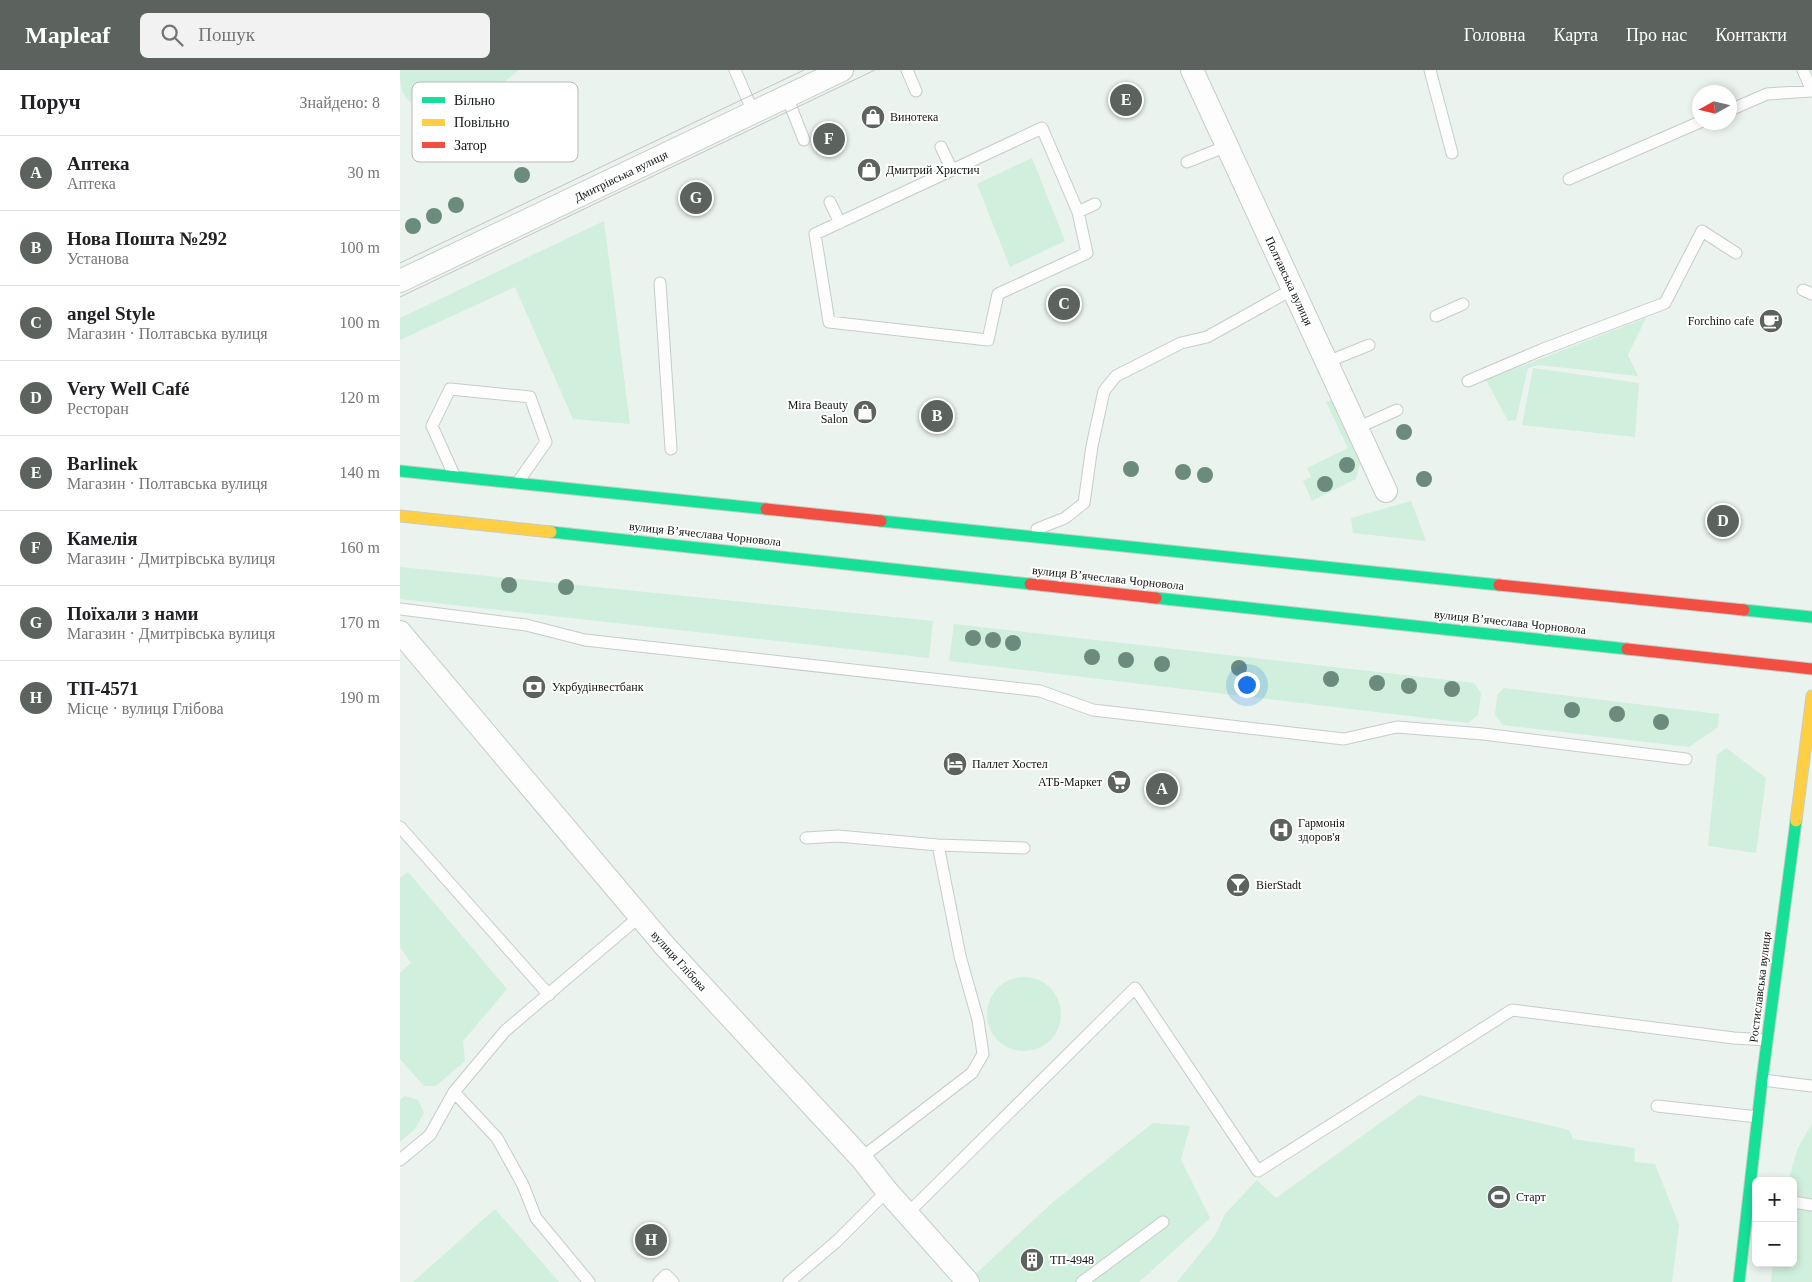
<!DOCTYPE html>
<html lang="uk">
<meta charset="utf-8">
<style>
:root{--surface:#fff;--page:#f2f2f2;--text:#202124;--muted:#757577;--line:#e0e0e0;--accent:#5c635f}
body{margin:0;font-family:Georgia,serif;background:var(--page);color:var(--text)}
.controls{position:absolute;right:15px;bottom:15px;display:grid;overflow:hidden;border-radius:8px;box-shadow:0 2px 8px #0003}
.controls button{width:45px;height:45px;display:grid;place-items:center;padding:0;border:0;border-bottom:1px solid var(--line);background:var(--surface);color:var(--text);font:25px sans-serif}
.compass{position:absolute;left:1292px;top:15px;width:45px;height:45px;border-radius:50%;background:var(--surface);box-shadow:0 2px 8px #0003;rotate:262deg}
.you{position:absolute;left:846px;top:614px;width:18px;height:18px;margin:-12px;border:4px solid #fff;border-radius:50%;background:#1a73e8;box-shadow:0 0 0 8px #1a73e833}
.badge{display:grid;place-items:center;width:32px;height:32px;border-radius:50%;background:var(--accent);color:#fff;font-size:16px;font-weight:700}
.pin{position:absolute;translate:-50% -50%;border:2px solid #fff;box-shadow:0 1px 5px #0006}
.list{margin:0;padding:0;list-style:none}
h2{display:flex;justify-content:space-between;align-items:center;height:65px;margin:0;padding:0 20px;font-size:21px}
h2 small{font-size:16px;font-weight:400;color:var(--muted)}
.list li{display:grid;grid-template-columns:32px 1fr auto;gap:15px;align-items:center;box-sizing:border-box;height:75px;padding:0 20px;border-top:1px solid var(--line)}
.list b{display:block;font-size:19px;white-space:nowrap}
.list p{margin:0;font-size:16px;white-space:nowrap;color:var(--muted)}
.list em{font-size:16px;font-style:normal;color:var(--muted)}
.icon{flex:none;width:28px;height:28px;fill:none;stroke:currentColor;stroke-width:2;stroke-linecap:round;stroke-linejoin:round}
.map{position:relative;flex:none;width:1412px;height:1212px;overflow:hidden}
header{display:flex;align-items:center;gap:30px;box-sizing:border-box;height:70px;padding:0 25px;background:var(--accent);color:#fff}
header strong{font-size:24px}
nav{display:flex;gap:28px;margin-inline-start:auto;font-size:18px}
.search{width:350px;height:45px;background:var(--page);display:flex;align-items:center;gap:12px;box-sizing:border-box;padding:0 18px;border-radius:8px;color:var(--muted);font-size:19px}
main{display:flex}
aside{flex:1;background:var(--surface)}
.map>svg:first-child{display:block}
.green{fill:#d0efdc}
.lines{fill:none;stroke-linecap:round;stroke-linejoin:round}
.lane-casing{stroke:#c6cdc9;stroke-width:13}
.street-casing{stroke:#c6cdc9;stroke-width:24}
.fast-casing{stroke:#c6cdc9;stroke-width:13}
.slow-casing{stroke:#c6cdc9;stroke-width:13}
.jam-casing{stroke:#c6cdc9;stroke-width:13}
.lane{stroke:#fcfdfc;stroke-width:11}
.street{stroke:#fcfdfc;stroke-width:22}
.fast{stroke:#16e098;stroke-width:11}
.slow{stroke:#ffcf43;stroke-width:11}
.jam{stroke:#f24e42;stroke-width:11}
.tram{stroke:#c3c5c4;stroke-width:1}
.tree{fill:#6b8b7d}
.labels{text-anchor:middle;dominant-baseline:central;stroke-width:4;stroke-linejoin:round;paint-order:stroke}
.poi-label{font-size:12px;fill:#101612;stroke:#fff;text-anchor:start}
.street-label{font-size:12px;fill:#101612;stroke:#fff}
.key{fill:#fff;stroke:#b7b9b8;stroke-width:1}
.key-label{font-size:14px;fill:#101612}
</style>
<header>
<strong>Mapleaf</strong>
<div class="search"><svg class="icon" aria-label="search" viewBox="0 0 24 24"><circle cx="10" cy="10" r="6"/><path d="M15 15l6 6"/></svg>Пошук</div>
<nav><a>Головна</a><a>Карта</a><a>Про нас</a><a>Контакти</a></nav>
</header>
<main>
<aside>
<h2>Поруч<small>Знайдено: 8</small></h2>
<ul class="list">
<li><span class="badge">A</span><div><b>Аптека</b><p>Аптека</p></div><em>30 m</em></li>
<li><span class="badge">B</span><div><b>Нова Пошта №292</b><p>Установа</p></div><em>100 m</em></li>
<li><span class="badge">C</span><div><b>angel Style</b><p>Магазин · Полтавська вулиця</p></div><em>100 m</em></li>
<li><span class="badge">D</span><div><b>Very Well Café</b><p>Ресторан</p></div><em>120 m</em></li>
<li><span class="badge">E</span><div><b>Barlinek</b><p>Магазин · Полтавська вулиця</p></div><em>140 m</em></li>
<li><span class="badge">F</span><div><b>Камелія</b><p>Магазин · Дмитрівська вулиця</p></div><em>160 m</em></li>
<li><span class="badge">G</span><div><b>Поїхали з нами</b><p>Магазин · Дмитрівська вулиця</p></div><em>170 m</em></li>
<li><span class="badge">H</span><div><b>ТП-4571</b><p>Місце · вулиця Глібова</p></div><em>190 m</em></li>
</ul>
</aside>
<div class="map">
<svg width="1412" height="1212" viewBox="0 0 1412 1212">
<rect width="100%" height="100%" fill="#eaf3ee"/>
<path class="green" d="M0,0H119L97,18L24,42C4,28 0,25 0,0Z
M632,88L665,171L610,197L577,114Z
M204,151L230,354L173,349L115,217L0,270V248Z
M1246,248L1228,285L1238,306L1139,295L1128,298L1116,350L1108,351L1086,310Z
M1133,298L1239,313L1235,367L1122,355Z
M931,330L960,393L956,409L912,431L903,411L911,407L907,398L948,378L926,332Z
M1011,431L1026,471L953,463L951,448Z
M0,497L533,551L529,588L0,529Z
M554,554L1074,613L1081,623L1078,645L1068,653L549,591Z
M1104,618L1319,644L1318,657L1289,677L1103,655L1095,645L1097,625Z
M1326,678L1366,708L1356,783L1308,776L1317,685Z
M8,802L107,919L63,971L65,991L36,1016H24L0,989V903L11,893L0,877V808Z
M587 944a37 37 0 1 1 74 0a37 37 0 1 1-74 0Z
M1019,1025L1169,1060L1173,1069L1235,1078L1234,1092L1255,1094L1279,1155L1272,1212H777L816,1164L825,1144L857,1110L876,1128Z
M5,1026L18,1030L24,1043L15,1059L0,1072V1030Z
M753,1053L790,1056L781,1090L810,1148L739,1212H567L652,1133Z
M1412,1053V1212H1371L1373,1193H1393V1111H1388L1398,1078Z
M95,1139L159,1212H13Z"/>
<g class="lines">
<g class="lane-casing">
<path id="lane" d="M335,0L353,42
M507,0L516,21
M1030,0L1052,83
M387,27L404,70
M1330,40L1367,24L1412,21L1403,0
M642,58L678,142L687,183L598,224L588,270L429,252L415,164Z
M541,77L552,100
M787,92L827,76
M1169,109L1300,52
M430,132L440,153
M678,142L695,134
M260,213L271,379
M1403,220L1412,224
M1036,246L1063,234
M927,292L969,275
M1068,311L1141,280L1265,233L1302,161L1336,183
M957,358L997,340
M54,405L32,356L50,319L130,327L146,372L118,412
M637,459L665,448L684,433L692,376L704,321L716,306L781,273L807,267L893,219
M0,539L126,555L185,570L640,621L693,640L944,669L997,657L1083,664L1286,689
M0,757L149,925
M406,768L438,766L538,775L624,778
M1362,1010L1412,1016
M54,1022L97,1068L123,1115L136,1148L189,1212
M1257,1036L1358,1047
M461,1088L572,1003L583,984L578,950L560,886L538,775
M0,1090L30,1065L54,1022L105,961L239,847
M1393,1132L1412,1135
M508,1143L735,918L858,1101L1112,940L1334,968L1367,970
M259,1212L266,1205L273,1212
M389,1212L437,1171L487,1121
M682,1212L763,1152"/>
</g>
<g class="street-casing">
<path id="street" d="M792,0L986,421
M0,211L442,0
M0,562L264,875L461,1088L487,1121L568,1212"/>
</g>
<g class="fast-casing">
<path id="fast" d="M0,401L366,439
M481,451L1099,515
M151,462L630,514
M756,528L1227,579
M1344,540L1412,547
M1339,1212L1362,1010L1396,751"/>
</g>
<g class="slow-casing">
<path id="slow" d="M0,446L151,462
M1396,751L1412,626"/>
</g>
<g class="jam-casing">
<path id="jam" d="M366,439L481,451
M630,514L756,528
M1099,515L1344,540
M1227,579L1412,599"/>
</g>
<use href="#lane" class="lane"/>
<use href="#street" class="street"/>
<use href="#fast" class="fast"/>
<use href="#slow" class="slow"/>
<use href="#jam" class="jam"/>
<path class="tram" d="M0,193L404,0
M0,227L475,0"/>
</g>
<g class="tree">
<circle cx="122" cy="105" r="8"/>
<circle cx="56" cy="135" r="8"/>
<circle cx="34" cy="146" r="8"/>
<circle cx="13" cy="156" r="8"/>
<circle cx="1004" cy="362" r="8"/>
<circle cx="947" cy="395" r="8"/>
<circle cx="731" cy="399" r="8"/>
<circle cx="783" cy="402" r="8"/>
<circle cx="805" cy="405" r="8"/>
<circle cx="1024" cy="409" r="8"/>
<circle cx="925" cy="414" r="8"/>
<circle cx="109" cy="515" r="8"/>
<circle cx="166" cy="517" r="8"/>
<circle cx="573" cy="568" r="8"/>
<circle cx="593" cy="570" r="8"/>
<circle cx="613" cy="573" r="8"/>
<circle cx="692" cy="587" r="8"/>
<circle cx="726" cy="590" r="8"/>
<circle cx="762" cy="594" r="8"/>
<circle cx="839" cy="598" r="8"/>
<circle cx="931" cy="609" r="8"/>
<circle cx="977" cy="613" r="8"/>
<circle cx="1009" cy="616" r="8"/>
<circle cx="1052" cy="619" r="8"/>
<circle cx="1172" cy="640" r="8"/>
<circle cx="1217" cy="644" r="8"/>
<circle cx="1261" cy="652" r="8"/>
</g>
<defs>
<g id="shop-disc" transform="scale(1.25)"><circle r="9.5" fill="#5c635f" stroke="#fff"/><path d="M-5-2.5h2.3a2.7 3.5 0 0 1 5.4 0H5L5.5 6h-11ZM-1.5-2.5h3a1.5 2.3 0 0 0-3 0Z" fill="#fff"/></g>
<g id="cafe-disc" transform="scale(1.25)"><circle r="9.5" fill="#5c635f" stroke="#fff"/><path d="M-5.5-4.5H6V0H3Q3 3.5 0 3.5H-2.5Q-5.5 3.5-5.5 0ZM3-3.2v2h1.7v-2ZM-6 4.5H4V6H-6Z" fill="#fff"/></g>
<g id="bank-disc" transform="scale(1.25)"><circle r="9.5" fill="#5c635f" stroke="#fff"/><path d="M-6-4H6V4H-6ZM0-2.3a2.3 2.3 0 1 0 0 4.6a2.3 2.3 0 1 0 0-4.6Z" fill="#fff"/></g>
<g id="hotel-disc" transform="scale(1.25)"><circle r="9.5" fill="#5c635f" stroke="#fff"/><path d="M-6-4.5h1.5V1H6V5H4.5V3h-9V5H-6ZM-4 0a1.8 1.8 0 1 1 3.6 0ZM.5 0V-2.5h3Q6-2.5 6 0Z" fill="#fff"/></g>
<g id="supermarket-disc" transform="scale(1.25)"><circle r="9.5" fill="#5c635f" stroke="#fff"/><path d="M-6-5.5h2.5l.6 2H6L4.5 2H-2.5L-4.4-4H-6ZM-1.5 3.2a1.3 1.3 0 1 0 .1 0ZM3 3.2a1.3 1.3 0 1 0 .1 0Z" fill="#fff"/></g>
<g id="hospital-disc" transform="scale(1.25)"><circle r="9.5" fill="#5c635f" stroke="#fff"/><path d="M-5-5h3v3.5h4V-5h3V5h-3V1.5h-4V5h-3Z" fill="#fff"/></g>
<g id="bar-disc" transform="scale(1.25)"><circle r="9.5" fill="#5c635f" stroke="#fff"/><path d="M-6-5H6L.8 .8V4.5H3.5V6h-7V4.5H-.8V.8Z" fill="#fff"/></g>
<g id="stadium-disc" transform="scale(1.25)"><circle r="9.5" fill="#5c635f" stroke="#fff"/><path d="M0-5a6.5 5 0 1 0 0 10a6.5 5 0 1 0 0-10ZM-3.5-1.8h7v3.6h-7Z" fill="#fff"/></g>
<g id="building-disc" transform="scale(1.25)"><circle r="9.5" fill="#5c635f" stroke="#fff"/><path d="M-4-6H4V6H1V3H-1V6H-4ZM-2.5-4.3h1.7v1.8h-1.7ZM.8-4.3h1.7v1.8H.8ZM-2.5-1h1.7V.8h-1.7ZM.8-1h1.7V.8H.8Z" fill="#fff"/></g>
</defs>
<g fill-rule="evenodd">
<use href="#shop-disc" x="473" y="47"/>
<use href="#shop-disc" x="469" y="100"/>
<use href="#cafe-disc" x="1371" y="251"/>
<use href="#shop-disc" x="465" y="342"/>
<use href="#bank-disc" x="134" y="617"/>
<use href="#hotel-disc" x="555" y="694"/>
<use href="#supermarket-disc" x="719" y="712"/>
<use href="#hospital-disc" x="881" y="760"/>
<use href="#bar-disc" x="838" y="815"/>
<use href="#stadium-disc" x="1099" y="1127"/>
<use href="#building-disc" x="632" y="1190"/>
</g>
<g class="labels">
<g class="poi-label">
<text x="490" y="47">Винотека</text>
<text x="486" y="100">Дмитрий Христич</text>
<text x="1354" y="251" text-anchor="end">Forchino cafe</text>
<text x="448" y="335" text-anchor="end">Mira Beauty<tspan x="448" dy="14">Salon</tspan></text>
<text x="152" y="617">Укрбудінвестбанк</text>
<text x="572" y="694">Паллет Хостел</text>
<text x="702" y="712" text-anchor="end">АТБ-Маркет</text>
<text x="898" y="753">Гармонія<tspan x="898" dy="14">здоров'я</tspan></text>
<text x="856" y="815">BierStadt</text>
<text x="1116" y="1127">Старт</text>
<text x="650" y="1190">ТП-4948</text>
</g>
<g class="street-label">
<text transform="translate(221 106) rotate(-26)">Дмитрівська вулиця</text>
<text transform="translate(889 211) rotate(65)">Полтавська вулиця</text>
<text transform="translate(305 464) rotate(6)">вулиця Вʼячеслава Чорновола</text>
<text transform="translate(708 508) rotate(6)">вулиця Вʼячеслава Чорновола</text>
<text transform="translate(1110 552) rotate(6)">вулиця Вʼячеслава Чорновола</text>
<text transform="translate(279 891) rotate(48)">вулиця Глібова</text>
<text transform="translate(1360 917) rotate(-83)">Ростиславська вулиця</text>
</g>
</g>
<rect x="12" y="12" width="166" height="80" rx="8" class="key"/>
<rect x="22" y="27" width="23" height="6" fill="#16e098"/>
<rect x="22" y="49" width="23" height="7" fill="#ffcf43"/>
<rect x="22" y="72" width="23" height="6" fill="#f24e42"/>
<g class="key-label">
<text x="54" y="35">Вільно</text>
<text x="54" y="57">Повільно</text>
<text x="54" y="80">Затор</text>
</g>
</svg>
<div class="controls">
<button>+</button>
<button>−</button>
</div>
<svg class="compass" viewBox="-18 -18 36 36"><path d="M0-13l5 13h-10z" fill="#e53935"/><path d="M0 13l5-13h-10z" fill="#757577"/></svg>
<div class="you"></div>
<div class="pin badge" style="left:762px;top:719px">A</div>
<div class="pin badge" style="left:537px;top:346px">B</div>
<div class="pin badge" style="left:664px;top:234px">C</div>
<div class="pin badge" style="left:1323px;top:451px">D</div>
<div class="pin badge" style="left:726px;top:30px">E</div>
<div class="pin badge" style="left:429px;top:69px">F</div>
<div class="pin badge" style="left:296px;top:128px">G</div>
<div class="pin badge" style="left:251px;top:1170px">H</div>
</div>
</main>
